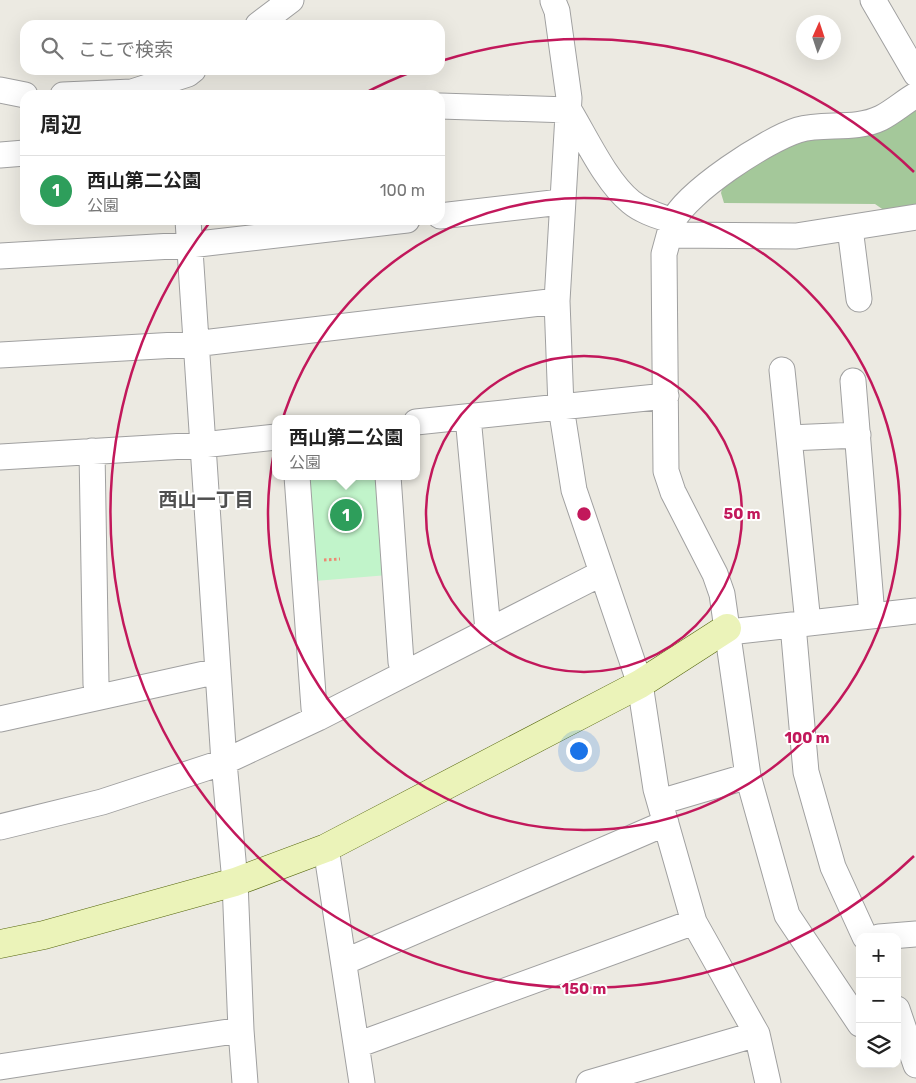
<!DOCTYPE html>
<html lang="ja">
<meta charset="utf-8">
<style>
:root{--surface:#fff;--page:#f6f6f6;--text:#222;--muted:#767676;--line:#e0e0e0;--accent:#db2777}
body{margin:0;font-family:Rubik,"Noto Sans JP",sans-serif;background:var(--page);color:var(--text)}
.controls{position:absolute;right:15px;bottom:15px;display:grid;overflow:hidden;border-radius:10px;box-shadow:0 5px 20px #0002}
.controls button{width:45px;height:45px;display:grid;place-items:center;padding:0;border:0;border-bottom:1px solid var(--line);background:var(--surface);color:var(--text);font:25px sans-serif}
.compass{position:absolute;left:796px;top:15px;width:45px;height:45px;border-radius:50%;background:var(--surface);box-shadow:0 5px 20px #0002;rotate:3deg}
.you{position:absolute;left:578px;top:750px;width:18px;height:18px;margin:-12px;border:4px solid #fff;border-radius:50%;background:#1a73e8;box-shadow:0 0 0 8px #1a73e833}
.badge{display:grid;place-items:center;width:32px;height:32px;border-radius:50%;background:var(--accent);color:#fff;font-size:16px;font-weight:700}
.pin{position:absolute;translate:-50% -50%;border:2px solid #fff;box-shadow:0 1px 5px #0006}
.popup{position:absolute;left:272px;top:415px;width:148px;height:65px;box-sizing:border-box;display:grid;place-content:center;border-radius:10px;background:var(--surface);filter:drop-shadow(0 1px 4px #0005);font-size:16px;white-space:nowrap;color:var(--muted)}
.popup b{font-size:19px;color:var(--text)}
.popup::after{content:'';position:absolute;left:50%;top:100%;margin-left:-10px;border:10px solid transparent;border-top-color:var(--surface)}
.list{margin:0;padding:0;list-style:none}
h2{display:flex;justify-content:space-between;align-items:center;height:65px;margin:0;padding:0 20px;font-size:21px}
h2 small{font-size:16px;font-weight:400;color:var(--muted)}
.list li{display:grid;grid-template-columns:32px 1fr auto;gap:15px;align-items:center;box-sizing:border-box;height:70px;padding:0 20px;border-top:1px solid var(--line)}
.list b{display:block;font-size:19px;white-space:nowrap}
.list p{margin:0;font-size:16px;white-space:nowrap;color:var(--muted)}
.list em{font-size:16px;font-style:normal;color:var(--muted)}
.icon{flex:none;width:28px;height:28px;fill:none;stroke:currentColor;stroke-width:2;stroke-linecap:round;stroke-linejoin:round}
.map{position:relative;flex:none;width:916px;height:1083px;overflow:hidden}
.search{position:absolute;background:var(--surface);box-shadow:0 5px 20px #0002;left:20px;top:20px;width:425px;height:55px;display:flex;align-items:center;gap:12px;box-sizing:border-box;padding:0 18px;border-radius:15px;color:var(--muted);font-size:19px}
.panel{position:absolute;background:var(--surface);box-shadow:0 5px 20px #0002;left:20px;top:90px;width:425px;height:135px;border-radius:15px}
.map>svg:first-child{display:block}
.forest{fill:#a4c89a}
.park{fill:#c1f4ca}
.lines{fill:none;stroke-linecap:round;stroke-linejoin:round}
.street-casing{stroke:#a0a0a0;stroke-width:27}
.secondary-casing{stroke:#56670e;stroke-width:29}
.path{stroke:#ed8972;stroke-width:3;stroke-dasharray:2.5 2.5;stroke-linecap:butt}
.street{stroke:#fff;stroke-width:25}
.secondary{stroke:#ebf3b9;stroke-width:28}
.ring{fill:none;stroke:#c2185b;stroke-width:2.5}
.labels{text-anchor:middle;dominant-baseline:central;stroke-width:4;stroke-linejoin:round;paint-order:stroke}
.neighbourhood-label{font-size:19px;font-weight:bold;fill:#4f4f4f;stroke:#fff}
.centre{fill:#c2185b;stroke:#fff;stroke-width:2.5}
.ring-label{font-size:15px;text-anchor:middle;font-weight:bold;fill:#c2185b;stroke:#fff;stroke-width:4;stroke-linejoin:round;paint-order:stroke}
</style>
<div class="map">
<svg width="916" height="1083" viewBox="0 0 916 1083">
<rect width="100%" height="100%" fill="#eceae2"/>
<path class="forest" d="M916,100V208L888,213L875,204L724,203L721,193L730,157L860,115Z"/>
<path class="park" d="M308,476H379L388,575L315,581Z"/>
<g class="lines">
<g class="street-casing">
<path id="street" d="M873,0L916,74
M553,1L557,11L569,98L557,301L561,407L574,490L640,684L656,789L694,922L757,1034L768,1083
M258,25L291,0
M0,90L25,95
M63,95L132,92L188,74L193,70
M440,106L569,110
M569,110C586,138 606,182 631,202C643,212 659,216 673,221C687,192 766,140 798,130C824,122 854,131 881,118C893,112 904,102 916,95
M0,155L25,153
M440,216L561,202
M188,220L224,762L235,882L241,1030L245,1083
M850,228L859,299
M670,235L796,236L916,217
M0,256L190,245L407,220
M0,355L194,344L557,301
M782,370L808,623
M853,381L872,616
M468,417L488,630
M416,422L666,396
M789,438L858,435
M92,451L96,684L99,697
M0,457L202,445L276,437
M297,476L314,708L318,718
M388,476L401,662L405,672
M793,625L806,772L833,867L865,937
M727,628L738,631L916,611
M0,719L218,671
M748,776L787,915L860,1024
M660,802L748,776L722,594L715,574L673,492L666,471L664,254L673,221
M0,827L102,802L224,762L318,718L602,573
M326,848L362,1083
M879,937L916,934
M344,962L666,823
M897,1009L916,1065
M357,1045L694,922
M0,1067L241,1030
M589,1083L757,1034"/>
</g>
<g class="secondary-casing">
<path id="secondary" d="M0,944L44,935L235,882L326,848L640,684L727,628"/>
</g>
<path class="path" d="M324,560L340,559"/>
<use href="#street" class="street"/>
<use href="#secondary" class="secondary"/>
</g>
<g class="ring">
<circle cx="584" cy="514" r="158"/>
<circle cx="584" cy="514" r="316"/>
<path d="M914 856A475 475 0 0 1 210 222M361 95A475 475 0 0 1 414 71M441 61A475 475 0 0 1 914 172"/>
</g>
<g class="labels">
<g class="neighbourhood-label">
<text x="206" y="499">西山一丁目</text>
</g>
</g>
<circle cx="584" cy="514" r="8" class="centre"/>
<g class="ring-label">
<text x="742" y="519">50 m</text>
<text x="807" y="743">100 m</text>
<text x="584" y="994">150 m</text>
</g>
</svg>
<div class="controls">
<button>+</button>
<button>−</button>
<button><svg class="icon" aria-label="layers" viewBox="0 0 24 24"><path d="M12 4l9 5-9 5-9-5zM3 14l9 5 9-5"/></svg></button>
</div>
<svg class="compass" viewBox="-18 -18 36 36"><path d="M0-13l5 13h-10z" fill="#e53935"/><path d="M0 13l5-13h-10z" fill="#767676"/></svg>
<div class="you"></div>
<div class="pin badge" style="left:346px;top:515px;background:#2e9e5b">1</div>
<div class="popup"><b>西山第二公園</b>公園</div>
<div class="search"><svg class="icon" aria-label="search" viewBox="0 0 24 24"><circle cx="10" cy="10" r="6"/><path d="M15 15l6 6"/></svg>ここで検索</div>
<section class="panel">
<h2>周辺<small></small></h2>
<ul class="list">
<li><span class="badge" style="background:#2e9e5b">1</span><div><b>西山第二公園</b><p>公園</p></div><em>100 m</em></li>
</ul>
</section>
</div>
